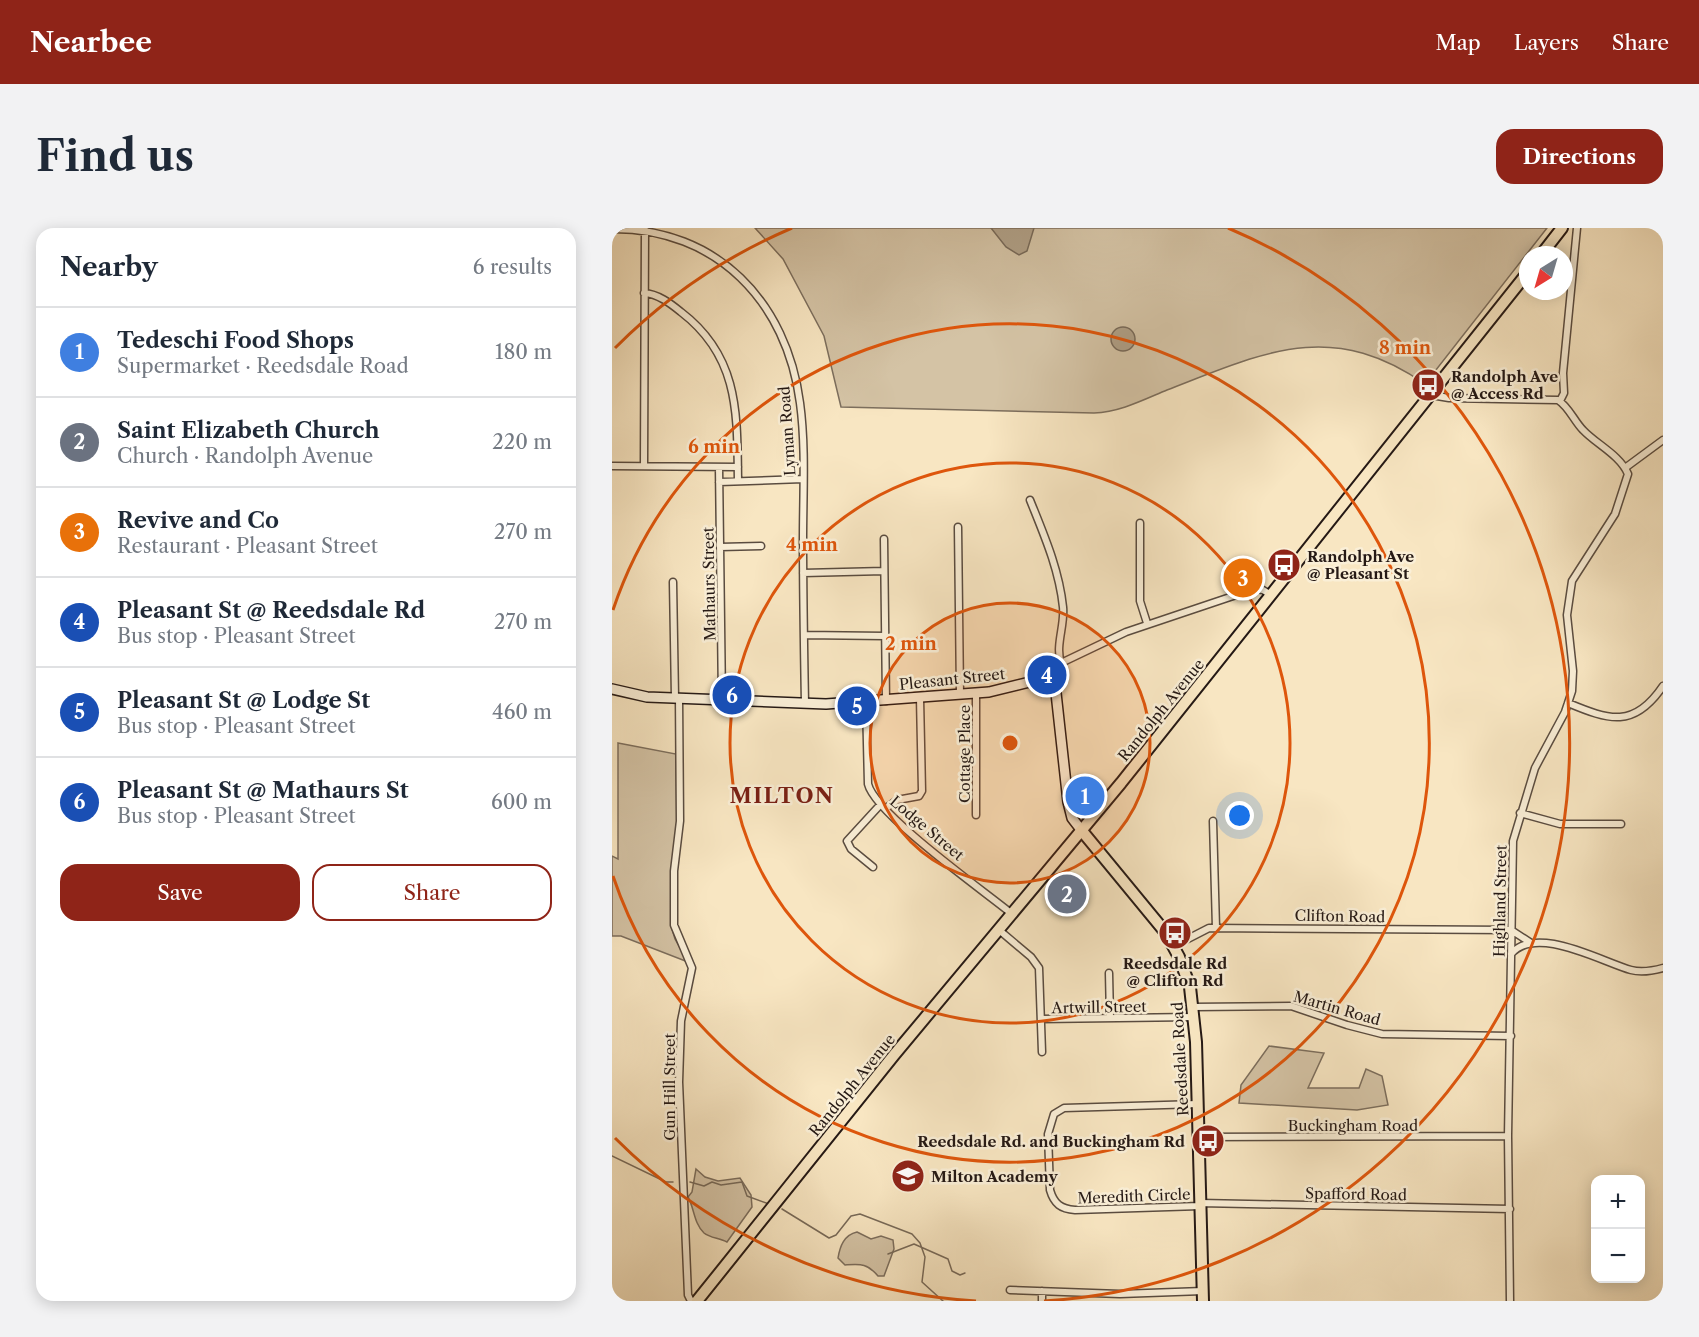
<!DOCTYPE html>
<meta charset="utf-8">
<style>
:root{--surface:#fff;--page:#f2f2f3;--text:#1f2937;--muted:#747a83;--line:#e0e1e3;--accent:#8f2418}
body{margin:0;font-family:"Libre Caslon Text",serif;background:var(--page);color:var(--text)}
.controls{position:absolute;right:18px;bottom:18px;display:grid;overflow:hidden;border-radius:12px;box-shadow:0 3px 15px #0003}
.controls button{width:54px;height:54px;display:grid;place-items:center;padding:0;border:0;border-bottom:2px solid var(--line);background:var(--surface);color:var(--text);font:30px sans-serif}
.compass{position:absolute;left:907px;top:18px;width:54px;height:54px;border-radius:50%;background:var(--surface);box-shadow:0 3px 15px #0003;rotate:217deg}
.you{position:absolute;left:628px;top:588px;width:21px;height:21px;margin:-15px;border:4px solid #fff;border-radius:50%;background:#1a73e8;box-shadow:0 0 0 9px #1a73e833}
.badge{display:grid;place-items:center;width:39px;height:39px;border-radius:50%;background:var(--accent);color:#fff;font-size:20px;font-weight:700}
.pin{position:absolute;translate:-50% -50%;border:3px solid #fff;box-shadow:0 2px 6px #0006}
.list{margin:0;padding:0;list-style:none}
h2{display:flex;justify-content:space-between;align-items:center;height:78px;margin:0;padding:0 24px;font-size:26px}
h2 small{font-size:20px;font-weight:400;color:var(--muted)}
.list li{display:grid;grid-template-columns:39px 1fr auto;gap:18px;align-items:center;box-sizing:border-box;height:90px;padding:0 24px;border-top:2px solid var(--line)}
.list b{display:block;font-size:22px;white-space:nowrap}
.list p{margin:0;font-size:20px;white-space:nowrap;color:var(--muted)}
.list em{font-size:20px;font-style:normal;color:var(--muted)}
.actions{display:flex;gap:12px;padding:18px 24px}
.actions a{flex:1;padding:14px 0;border:2px solid var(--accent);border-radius:18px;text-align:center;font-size:21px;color:var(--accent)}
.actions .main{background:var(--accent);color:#fff}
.map{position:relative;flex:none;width:1051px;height:1073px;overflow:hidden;border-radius:18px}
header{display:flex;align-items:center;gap:36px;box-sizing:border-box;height:84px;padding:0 30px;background:var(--accent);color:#fff}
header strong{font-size:28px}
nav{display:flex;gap:33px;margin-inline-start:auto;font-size:21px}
.intro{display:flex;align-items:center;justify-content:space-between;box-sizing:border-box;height:144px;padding:0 36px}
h1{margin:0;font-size:42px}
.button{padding:15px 27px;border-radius:18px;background:var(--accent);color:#fff;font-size:21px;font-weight:700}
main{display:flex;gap:36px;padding:0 36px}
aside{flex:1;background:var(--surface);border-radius:18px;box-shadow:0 3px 15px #0003}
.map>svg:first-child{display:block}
.green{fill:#d4c3a5;stroke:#7c6e5d;stroke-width:1.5}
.water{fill:#b0a087;stroke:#786a59;stroke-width:1.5}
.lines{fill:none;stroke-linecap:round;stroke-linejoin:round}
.stream{stroke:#786a59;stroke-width:1.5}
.street-casing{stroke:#5a4c40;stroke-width:9}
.secondary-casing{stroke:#251915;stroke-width:12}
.primary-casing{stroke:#251915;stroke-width:14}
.street{stroke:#faefd7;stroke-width:6}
.secondary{stroke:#faefd7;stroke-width:9}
.primary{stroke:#f8e6c2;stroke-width:10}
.ring{fill:none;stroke:#de560c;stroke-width:3}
.labels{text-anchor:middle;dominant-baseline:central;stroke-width:5;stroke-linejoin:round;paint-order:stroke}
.poi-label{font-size:15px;font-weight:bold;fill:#251915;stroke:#faefd7;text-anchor:start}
.street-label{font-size:15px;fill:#251915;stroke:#faefd7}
.district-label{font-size:21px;font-weight:bold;letter-spacing:1.5px;fill:#7a1f14;stroke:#faefd7}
.centre{fill:#de560c;stroke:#faefd7;stroke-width:3}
.ring-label{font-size:18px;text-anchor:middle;font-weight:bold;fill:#de560c;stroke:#faefd7;stroke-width:5;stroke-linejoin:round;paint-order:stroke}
</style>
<header>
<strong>Nearbee</strong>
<nav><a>Map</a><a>Layers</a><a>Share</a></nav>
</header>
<div class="intro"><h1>Find us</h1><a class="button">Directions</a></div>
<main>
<aside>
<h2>Nearby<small>6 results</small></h2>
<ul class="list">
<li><span class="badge" style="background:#3f7fe0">1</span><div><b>Tedeschi Food Shops</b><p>Supermarket · Reedsdale Road</p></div><em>180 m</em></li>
<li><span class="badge" style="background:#6b7280">2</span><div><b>Saint Elizabeth Church</b><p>Church · Randolph Avenue</p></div><em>220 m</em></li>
<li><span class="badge" style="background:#e8710a">3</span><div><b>Revive and Co</b><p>Restaurant · Pleasant Street</p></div><em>270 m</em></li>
<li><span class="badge" style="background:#1a4fb4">4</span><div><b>Pleasant St @ Reedsdale Rd</b><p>Bus stop · Pleasant Street</p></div><em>270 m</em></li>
<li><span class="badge" style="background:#1a4fb4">5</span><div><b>Pleasant St @ Lodge St</b><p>Bus stop · Pleasant Street</p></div><em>460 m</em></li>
<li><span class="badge" style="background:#1a4fb4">6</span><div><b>Pleasant St @ Mathaurs St</b><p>Bus stop · Pleasant Street</p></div><em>600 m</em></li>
</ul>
<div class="actions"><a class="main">Save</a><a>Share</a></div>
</aside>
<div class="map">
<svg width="1051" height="1073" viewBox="0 0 1051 1073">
<rect width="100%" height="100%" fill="#f8e6c2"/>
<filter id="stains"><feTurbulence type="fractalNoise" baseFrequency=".00333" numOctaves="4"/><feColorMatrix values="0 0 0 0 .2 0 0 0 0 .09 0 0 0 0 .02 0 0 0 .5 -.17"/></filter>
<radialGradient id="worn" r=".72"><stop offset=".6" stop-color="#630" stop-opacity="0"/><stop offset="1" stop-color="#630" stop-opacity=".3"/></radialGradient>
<path class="green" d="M143,0H935L813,156C718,90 651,125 555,162C531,172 508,184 482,185L229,179L212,108L171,31Z
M6,515L64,526L65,610L59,698L63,711L76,734L9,708H0V628L6,631Z
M657,818L712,825L696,860H747L754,841L770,848L776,877L745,882L627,875L629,857Z
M84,941L93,949L106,953L128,950L139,967L140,979L115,1014C108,1010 98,1010 92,1005C82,996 82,979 76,969L80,964Z
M245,1004L259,1011L269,1008L281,1012L282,1021L272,1048H266C255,1035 249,1036 233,1037L226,1030C228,1018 232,1007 245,1004Z"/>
<path class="water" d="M379,0H422L415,23L407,27L394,19Z
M499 111a12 12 0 1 1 24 0a12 12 0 1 1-24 0Z"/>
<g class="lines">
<path class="stream" d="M0,928L54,954H61
M78,954L92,958L100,954L109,957L130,954L135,968L157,976
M170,981L217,1010L224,1007L239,988L248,986L300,1006L308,1015L313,1029L310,1054L331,1073
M276,1026L302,1016L336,1031L340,1043L348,1047L353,1045"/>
<g class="street-casing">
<path id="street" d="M0,1C105,0 175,74 188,175C194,219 191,267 191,312C191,366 192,421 193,476
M32,65C46,66 58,75 69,84C128,129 125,187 126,253
M819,167L837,170L946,172C957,179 962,193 971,202C984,216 1008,227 1016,246L1003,286L960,353L955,387L961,443L960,463L953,484L923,540L901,613L896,908L898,1073
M948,173L952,165L951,145L965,0
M0,238L126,239
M32,238L33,2
M107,239L110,473
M1013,240L1051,212
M107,254L191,251
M418,272C432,307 447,341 451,379C453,397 443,418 449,435
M528,295V373L535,395
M346,299L348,467
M272,311L274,473
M108,319L149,318
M191,345L272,343
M61,354L63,470
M192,407L273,408
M436,451L447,436L514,404L642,361L651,362L659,367
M364,466V587
M67,470L68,593L62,643V697L80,740L69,793L67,854L76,1067L79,1073
M254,474L256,556C263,586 372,663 400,686
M956,475C997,492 1022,501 1051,458
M273,581L285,572L307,568L310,563L308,470
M908,585L948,596H1009
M601,593L604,700
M261,639L239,621L235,613L268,577
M387,702L419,729L427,740L430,824
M562,718L597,700L899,702L919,715
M899,726C924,696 990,734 1019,742C1030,745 1040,743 1051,740
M497,745L498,790
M581,779L679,778L735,797L770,806L899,808
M429,791L582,789
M586,876L452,880L442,886L436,906L438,962C442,976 449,981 463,982L588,978
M587,909L896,908
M588,975L898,981
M398,1062L508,1066L591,1063
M430,1073V1063"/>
</g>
<g class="secondary-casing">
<path id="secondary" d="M0,461L35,469L214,476L377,464L434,450L441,454L444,465L456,574L460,590L470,603"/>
</g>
<g class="primary-casing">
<path id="primary" d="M929,27L950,0
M470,603L554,705L567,729L578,759L584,814L591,1073
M85,1073L282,827L509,555L916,44"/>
</g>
<use href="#street" class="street"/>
<use href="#secondary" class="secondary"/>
<use href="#primary" class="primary"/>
</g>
<circle cx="398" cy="515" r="140" fill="#de560c" fill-opacity=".12"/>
<g class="ring">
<circle cx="398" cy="515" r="140"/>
<circle cx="398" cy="515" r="280"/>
<path d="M1 382A419 419 0 1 1 1 648"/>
<path d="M364 1073A559 559 0 0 1 3 910M3 120A559 559 0 0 1 180 0M616 0A559 559 0 0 1 432 1073"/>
</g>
<defs>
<g id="bus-disc" transform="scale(1.725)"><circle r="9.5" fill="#8f2418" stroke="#faefd7"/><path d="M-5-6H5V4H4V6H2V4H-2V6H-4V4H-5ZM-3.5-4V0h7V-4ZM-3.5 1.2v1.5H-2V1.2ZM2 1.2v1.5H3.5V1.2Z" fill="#fff"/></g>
<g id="school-disc" transform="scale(1.725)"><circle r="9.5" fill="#8f2418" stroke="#faefd7"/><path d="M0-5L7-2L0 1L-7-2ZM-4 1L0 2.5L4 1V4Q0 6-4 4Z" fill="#fff"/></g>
</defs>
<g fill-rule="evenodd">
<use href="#bus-disc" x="816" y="157"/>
<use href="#bus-disc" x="672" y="337"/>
<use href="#bus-disc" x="563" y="705"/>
<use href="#bus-disc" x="596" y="913"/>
<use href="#school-disc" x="296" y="948"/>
</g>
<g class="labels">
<g class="poi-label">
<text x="839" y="148">Randolph Ave<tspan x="839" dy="17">@ Access Rd</tspan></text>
<text x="695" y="328">Randolph Ave<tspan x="695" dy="17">@ Pleasant St</tspan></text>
<text x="563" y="735" text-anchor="middle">Reedsdale Rd<tspan x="563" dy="17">@ Clifton Rd</tspan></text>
<text x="573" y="913" text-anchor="end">Reedsdale Rd. and Buckingham Rd</text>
<text x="319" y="948">Milton Academy</text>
</g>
<g class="street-label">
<text transform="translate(175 203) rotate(-94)">Lyman Road</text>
<text transform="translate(97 356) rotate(-91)">Mathaurs Street</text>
<text transform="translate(340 451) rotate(-6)">Pleasant Street</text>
<text transform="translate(549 482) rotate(-51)">Randolph Avenue</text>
<text transform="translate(352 526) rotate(-90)">Cottage Place</text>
<text transform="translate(315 600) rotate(40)">Lodge Street</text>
<text transform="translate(888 673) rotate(-89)">Highland Street</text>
<text transform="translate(728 688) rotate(1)">Clifton Road</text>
<text transform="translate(487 779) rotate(-1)">Artwill Street</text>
<text transform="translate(725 780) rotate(16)">Martin Road</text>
<text transform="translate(568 831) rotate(-93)">Reedsdale Road</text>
<text transform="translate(240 857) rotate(-51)">Randolph Avenue</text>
<text transform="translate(57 859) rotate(-90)">Gun Hill Street</text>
<text x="741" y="897">Buckingham Road</text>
<text transform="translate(744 966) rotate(1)">Spafford Road</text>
<text transform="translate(522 968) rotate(-2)">Meredith Circle</text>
</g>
<g class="district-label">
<text x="170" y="567">MILTON</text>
</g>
</g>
<circle cx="398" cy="515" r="9" class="centre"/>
<g class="ring-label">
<text x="793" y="126">8 min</text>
<text x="102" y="225">6 min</text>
<text x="200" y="323">4 min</text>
<text x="299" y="422">2 min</text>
</g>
<rect width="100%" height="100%" filter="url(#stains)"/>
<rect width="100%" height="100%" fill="url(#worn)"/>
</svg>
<div class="controls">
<button>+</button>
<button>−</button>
</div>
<svg class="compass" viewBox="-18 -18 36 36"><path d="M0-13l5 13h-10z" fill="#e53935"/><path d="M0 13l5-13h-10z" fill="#747a83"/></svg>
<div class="you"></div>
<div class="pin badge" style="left:473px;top:568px;background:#3f7fe0">1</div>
<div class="pin badge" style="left:455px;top:666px;background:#6b7280">2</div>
<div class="pin badge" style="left:631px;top:350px;background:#e8710a">3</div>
<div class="pin badge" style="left:435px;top:447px;background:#1a4fb4">4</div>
<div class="pin badge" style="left:245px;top:478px;background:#1a4fb4">5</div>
<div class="pin badge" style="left:120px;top:467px;background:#1a4fb4">6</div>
</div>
</main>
